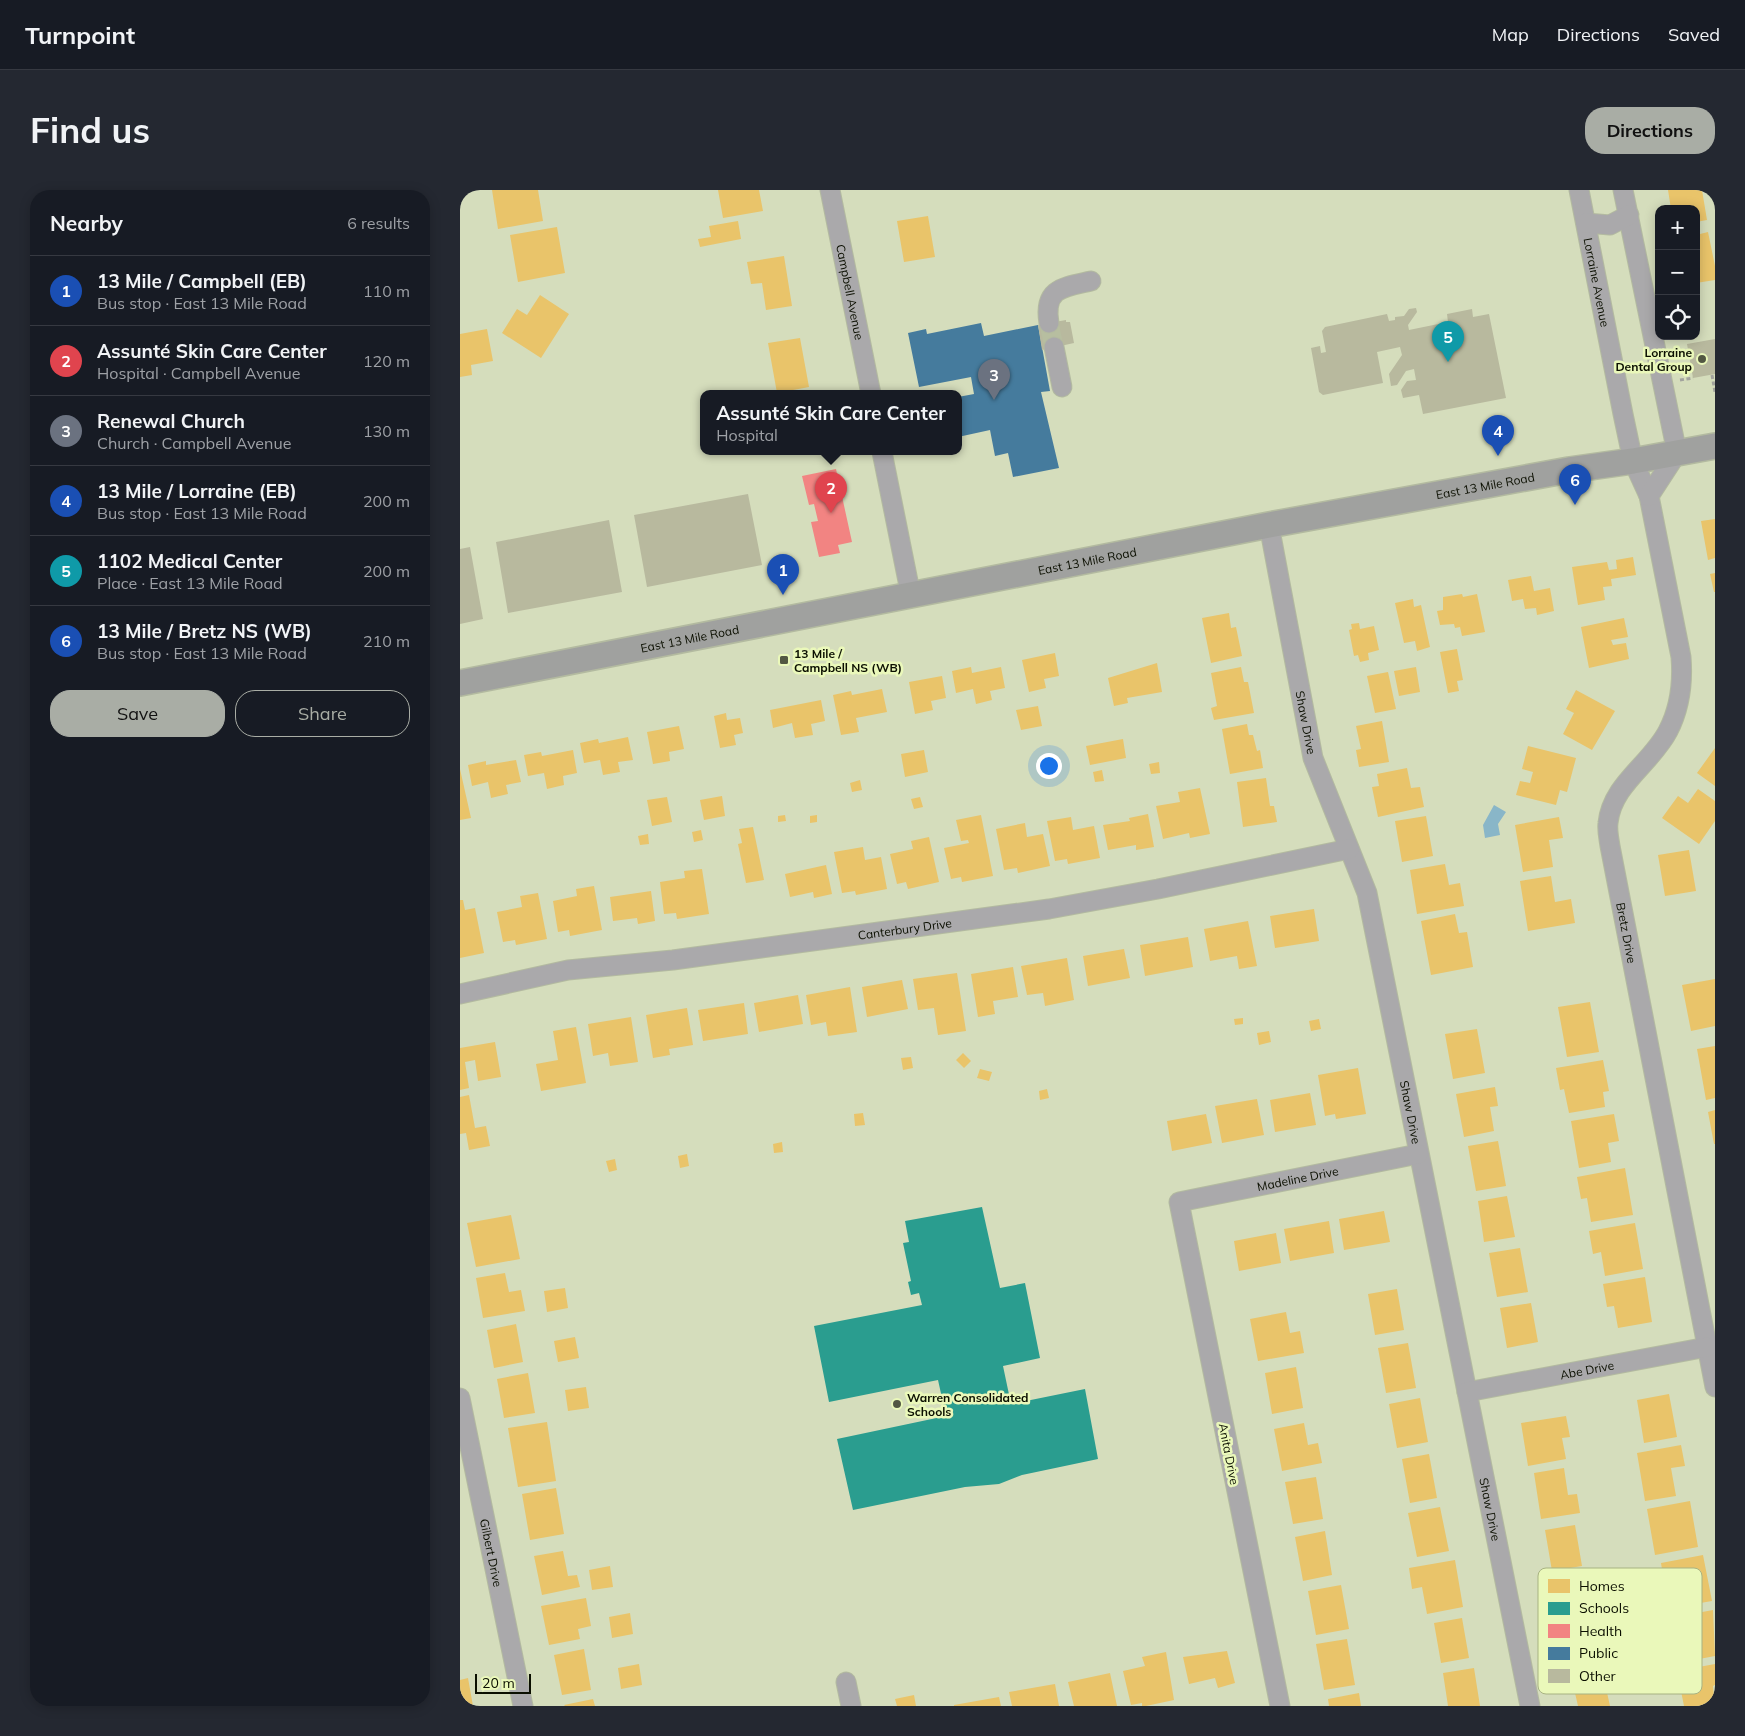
<!DOCTYPE html>
<meta charset="utf-8">
<style>
:root{--surface:#171b24;--page:#242831;--text:#f1f3f6;--muted:#9ea1a6;--line:#363941;--accent:#a9ada5}
body{margin:0;font-family:Mulish,sans-serif;background:var(--page);color:var(--text)}
.controls{position:absolute;right:15px;top:15px;display:grid;overflow:hidden;border-radius:10px;box-shadow:0 2px 12px #0003}
.controls button{width:45px;height:45px;display:grid;place-items:center;padding:0;border:0;border-bottom:1px solid var(--line);background:var(--surface);color:var(--text);font:25px sans-serif}
.scale{position:absolute;left:15px;bottom:12px;width:56px;box-sizing:border-box;padding-left:5px;border:2px solid #0b0f00;border-top:0;font-size:14px;line-height:18px;white-space:nowrap;color:#0b0f00;-webkit-text-stroke:4px #eaf8ba;paint-order:stroke}
.you{position:absolute;left:588px;top:575px;width:18px;height:18px;margin:-12px;border:4px solid #fff;border-radius:50%;background:#1a73e8;box-shadow:0 0 0 8px #1a73e833}
.badge{display:grid;place-items:center;width:32px;height:32px;border-radius:50%;background:var(--accent);color:#fff;font-size:16px;font-weight:700}
.pin{position:absolute;translate:-50% -41px;filter:drop-shadow(0 1px 2px #0008)}
.pin::after{content:'';position:absolute;top:26px;width:18px;height:15px;background:inherit;clip-path:polygon(0 0,100% 0,50% 100%)}
.popup{position:absolute;left:240px;top:200px;width:262px;height:65px;box-sizing:border-box;display:grid;place-content:center;border-radius:10px;background:var(--surface);filter:drop-shadow(0 1px 4px #0005);font-size:16px;white-space:nowrap;color:var(--muted)}
.popup b{font-size:19px;color:var(--text)}
.popup::after{content:'';position:absolute;left:50%;top:100%;margin-left:-10px;border:10px solid transparent;border-top-color:var(--surface)}
.list{margin:0;padding:0;list-style:none}
h2{display:flex;justify-content:space-between;align-items:center;height:65px;margin:0;padding:0 20px;font-size:21px}
h2 small{font-size:16px;font-weight:400;color:var(--muted)}
.list li{display:grid;grid-template-columns:32px 1fr auto;gap:15px;align-items:center;box-sizing:border-box;height:70px;padding:0 20px;border-top:1px solid var(--line)}
.list b{display:block;font-size:19px;white-space:nowrap}
.list p{margin:0;font-size:16px;white-space:nowrap;color:var(--muted)}
.list em{font-size:16px;font-style:normal;color:var(--muted)}
.actions{display:flex;gap:10px;padding:15px 20px}
.actions a{flex:1;padding:11px 0;border:1px solid var(--accent);border-radius:20px;text-align:center;font-size:18px;color:var(--accent)}
.actions .main{background:var(--accent);color:#111}
.icon{flex:none;width:28px;height:28px;fill:none;stroke:currentColor;stroke-width:2;stroke-linecap:round;stroke-linejoin:round}
.map{position:relative;flex:none;width:1255px;height:1516px;overflow:hidden;border-radius:20px}
header{display:flex;align-items:center;gap:30px;box-sizing:border-box;height:70px;padding:0 25px;background:var(--surface);border-bottom:1px solid var(--line)}
header strong{font-size:24px}
nav{display:flex;gap:28px;margin-inline-start:auto;font-size:18px}
.intro{display:flex;align-items:center;justify-content:space-between;box-sizing:border-box;height:120px;padding:0 30px}
h1{margin:0;font-size:35px}
.button{padding:12px 22px;border-radius:20px;background:var(--accent);color:#111;font-size:18px;font-weight:700}
main{display:flex;gap:30px;padding:0 30px}
aside{flex:1;background:var(--surface);border-radius:20px;box-shadow:0 2px 12px #0003}
.map>svg:first-child{display:block}
.water{fill:#89b6c8}
.homes{fill:#e9c46a}
.schools{fill:#2a9d8f}
.health{fill:#f28482}
.public{fill:#457b9d}
.building{fill:#b8b99e}
.lines{fill:none;stroke-linecap:round;stroke-linejoin:round}
.minor-tunnel{stroke:#b7bea0;stroke-width:19;stroke-dasharray:19 9;stroke-linecap:butt}
.minor-casing{stroke:#b3baa0;stroke-width:21}
.major-casing{stroke:#b3baa0;stroke-width:28}
.path{stroke:#a2a39d;stroke-width:3;stroke-dasharray:4 2.5;stroke-linecap:butt}
.minor{stroke:#aaa9ab;stroke-width:19}
.major{stroke:#a0a19f;stroke-width:25}
.poi-dot{fill:#525742;stroke:#eaf8ba;stroke-width:2}
.labels{text-anchor:middle;dominant-baseline:central;stroke-width:5;stroke-linejoin:round;paint-order:stroke}
.street-label{font-size:12px;fill:#0b0f00;stroke:#eaf8ba}
.poi-label{font-size:12px;font-weight:bold;fill:#0b0f00;stroke:#eaf8ba;text-anchor:start}
.key{fill:#eaf8ba;stroke:#a7b282;stroke-width:1}
.key-label{font-size:14px;fill:#0b0f00}
</style>
<header>
<strong>Turnpoint</strong>
<nav><a>Map</a><a>Directions</a><a>Saved</a></nav>
</header>
<div class="intro"><h1>Find us</h1><a class="button">Directions</a></div>
<main>
<aside>
<h2>Nearby<small>6 results</small></h2>
<ul class="list">
<li><span class="badge" style="background:#1a4fb4">1</span><div><b>13 Mile / Campbell (EB)</b><p>Bus stop · East 13 Mile Road</p></div><em>110 m</em></li>
<li><span class="badge" style="background:#e0444e">2</span><div><b>Assunté Skin Care Center</b><p>Hospital · Campbell Avenue</p></div><em>120 m</em></li>
<li><span class="badge" style="background:#6b7280">3</span><div><b>Renewal Church</b><p>Church · Campbell Avenue</p></div><em>130 m</em></li>
<li><span class="badge" style="background:#1a4fb4">4</span><div><b>13 Mile / Lorraine (EB)</b><p>Bus stop · East 13 Mile Road</p></div><em>200 m</em></li>
<li><span class="badge" style="background:#0f9aa8">5</span><div><b>1102 Medical Center</b><p>Place · East 13 Mile Road</p></div><em>200 m</em></li>
<li><span class="badge" style="background:#1a4fb4">6</span><div><b>13 Mile / Bretz NS (WB)</b><p>Bus stop · East 13 Mile Road</p></div><em>210 m</em></li>
</ul>
<div class="actions"><a class="main">Save</a><a>Share</a></div>
</aside>
<div class="map">
<svg width="1255" height="1516" viewBox="0 0 1255 1516">
<rect width="100%" height="100%" fill="#d5ddbc"/>
<path class="water" d="M1034,615L1046,622L1038,634L1040,645L1025,648L1023,635Z"/>
<path class="homes" d="M32,0H78L83,31L38,39Z
M258,0H299L303,21L263,28Z
M1208,0H1242L1247,30L1236,32V19H1211Z
M468,26L475,67L444,72L437,31Z
M278,31L281,49L240,57L238,49L251,47L249,36Z
M97,37L105,83L58,92L50,45Z
M1248,42L1255,76V90L1236,93V45Z
M324,66L332,116L306,120L302,93L291,94L287,72Z
M80,105L109,124L81,168L42,143L57,119L67,125Z
M27,139L33,171L11,175L12,185L0,187V144Z
M340,148L349,197L317,203L308,153Z
M1255,329V368L1248,370L1241,331Z
M1173,367L1176,385L1151,389L1152,396L1143,397L1145,410L1118,415L1112,377L1147,372L1149,380L1157,379L1156,370Z
M1255,383V402H1254L1250,384Z
M1071,386L1074,401L1090,398L1094,421L1077,425L1076,418L1065,419L1063,409L1052,411L1048,390Z
M1002,404L1003,407L1017,404L1025,442L1002,446L1000,437L995,438L994,434L980,435L977,421L983,420V407Z
M953,409L954,417L961,415L970,457L957,461L955,451L944,453L935,413Z
M769,423L771,438L776,437L782,466L751,473L742,428Z
M1164,428L1168,447L1151,450L1153,455L1166,453L1169,469L1129,478L1121,437Z
M899,433L900,439L914,436L919,460L908,463L909,470L900,472L898,465L894,466L889,440L892,439L891,434Z
M997,459L1003,490L997,491L999,501L988,503L980,462Z
M595,463L599,486L584,489L586,498L569,502L562,470Z
M697,473L702,502L667,508L668,513L654,516L648,488Z
M511,477L512,483L541,477L545,498L530,501L532,510L516,514L513,499L496,503L492,481Z
M781,477L784,492H788L794,523L754,530L751,518L757,516L751,483Z
M956,477L960,502L939,506L934,481Z
M928,482L936,519L915,523L907,486Z
M482,486L486,508L471,511L473,520L455,524L449,492Z
M422,499L427,522L396,528L399,542L381,545L373,505L391,501L392,505Z
M1116,500L1155,521L1132,560L1103,544L1114,523L1106,519Z
M361,510L365,531L351,534L353,545L335,548L332,533L313,538L310,520Z
M578,516L582,536L561,540L556,520Z
M266,523L267,530L280,528L283,543L274,545L276,555L260,558L254,526Z
M922,531L929,572L899,577L896,560L901,559L896,536Z
M787,534L789,545H793L797,561L800,560L803,578L770,584L762,539Z
M219,536L224,559L209,562L210,571L193,574L187,542Z
M168,547L173,570L158,572L160,582L143,585L140,570L124,573L120,553L138,549L139,553Z
M663,549L666,568L630,575L626,556Z
M1068,556L1116,568L1107,602L1100,600L1096,615L1056,605L1060,591L1070,593L1073,582L1062,579Z
M1255,558V596L1237,583Z
M113,560L117,583L103,586L104,595L87,599L84,583L68,586L64,565L81,562L82,566Z
M464,560L468,582L445,587L441,564Z
M56,570L61,592L46,595L48,604L31,608L28,592L12,596L8,575L26,571V575Z
M699,572L700,583L691,584L689,574Z
M947,578L951,598L960,597L964,617L918,627L912,597L919,596L917,584Z
M0,579L11,628L0,630Z
M642,580L644,591L635,592L633,582Z
M806,588L810,616H814L817,632L783,637L777,592Z
M400,590L402,600L392,602L390,593Z
M740,598L750,644L730,648L729,643L703,649L696,616L720,612L718,602Z
M1238,599L1255,611V631L1239,654L1202,628L1218,606L1228,613Z
M262,606L265,626L244,630L240,610Z
M207,607L212,632L192,636L187,610Z
M460,607L463,617L454,619L451,609Z
M688,624L694,657L676,660V655L648,660L643,635L670,631L669,628Z
M325,625L326,631L318,632V626Z
M357,625V632L350,633V626Z
M521,625L533,686L502,692L501,687L491,689L484,658L509,653L508,650L501,651L496,630Z
M966,626L973,666L942,672L935,631Z
M611,627L613,640L634,636L640,668L608,674L607,669L595,671L587,631Z
M1099,627L1103,648L1089,650L1093,677L1063,682L1055,635Z
M565,633L567,647L583,644L590,676L558,683L557,678L544,680L536,639Z
M293,637L304,690L286,693L278,654L282,653L279,639Z
M241,640L243,650L234,652L232,642Z
M188,644L189,654L180,655L178,646Z
M469,647L479,692L448,699L446,692L437,694L430,664L453,659L451,651Z
M403,657L405,670L421,667L427,699L396,705L395,701L382,703L374,662Z
M1229,660L1236,701L1205,706L1198,665Z
M985,674L989,695L1000,693L1004,716L957,724L950,680Z
M366,675L372,704L354,708L353,702L330,707L325,684Z
M242,679L249,724L217,729L216,723L204,724L200,692L225,688L224,681Z
M1091,686L1095,712L1111,709L1115,733L1068,741L1060,691Z
M134,696L142,740L110,746L109,740L98,742L93,711L117,706L116,699Z
M191,701L195,731L178,734L177,728L153,731L150,707Z
M78,703L87,749L56,755L55,750L43,752L37,722L62,717L60,706Z
M0,710H3L5,720L15,718L24,763L0,768Z
M854,719L859,751L815,758L810,726Z
M995,724L999,743L1007,742L1013,777L971,785L961,731Z
M788,731L797,776L779,779L777,766L750,771L744,739Z
M728,747L733,777L685,786L680,755Z
M664,759L670,788L628,796L623,766Z
M607,768L614,810L585,816L583,803L567,805L561,776Z
M553,777L558,807L533,811L535,824L518,827L511,784Z
M497,783L506,841L478,845L474,818L458,820L453,789Z
M1255,789V836L1231,841L1222,795Z
M442,790L448,819L407,827L402,797Z
M390,797L397,842L368,846L366,832L351,835L346,805Z
M338,805L343,834L299,842L294,813Z
M1130,812L1139,862L1107,867L1098,817Z
M284,813L288,844L243,851L238,820Z
M227,818L233,855L209,859L210,865L193,868L186,825Z
M171,827L178,872L150,876L148,863L133,866L128,834Z
M783,828V834L775,835L774,829Z
M859,829L861,839L851,841L849,831Z
M116,837L126,893L81,901L76,874L98,870L93,841Z
M1017,839L1025,883L993,889L985,844Z
M809,841L811,852L799,855L797,843Z
M35,852L41,887L18,891L15,870L5,872L9,898L0,900V858Z
M1255,856V908L1246,910L1237,859Z
M503,863L511,871L504,878L496,870Z
M451,867L453,878L443,880L441,868Z
M1143,870L1149,901L1143,902L1145,917L1109,923L1104,899L1100,900L1096,878Z
M898,878L906,924L876,929L875,924L865,926L858,885Z
M520,879L532,882L529,891L517,888Z
M1035,897L1038,916L1030,917L1034,941L1004,947L996,904Z
M587,899L589,908L580,910L579,901Z
M850,903L856,935L815,942L810,910Z
M9,905L15,938L26,936L30,956L9,960L6,943L0,944V907Z
M797,909L804,945L762,953L755,916Z
M1255,920V954H1254L1248,922Z
M403,923L405,935L395,936L394,924Z
M746,924L752,953L712,961L707,931Z
M1154,924L1159,951L1148,953L1151,972L1119,978L1111,931Z
M1038,951L1046,996L1016,1001L1008,956Z
M322,952L323,962L314,963L313,954Z
M227,964L229,976L220,978L218,966Z
M155,969L157,980L149,982L146,971Z
M1165,978L1173,1025L1131,1032L1127,1008L1121,1009L1117,987Z
M1047,1006L1055,1047L1024,1052L1018,1011Z
M924,1021L930,1052L884,1060L879,1029Z
M51,1025L60,1069L16,1077L7,1033Z
M869,1031L874,1063L830,1071L824,1039Z
M1175,1033L1183,1079L1145,1086L1141,1062L1133,1064L1129,1041Z
M816,1043L821,1073L779,1081L774,1051Z
M1060,1058L1068,1102L1037,1107L1029,1063Z
M45,1083L49,1102L61,1100L65,1121L23,1128L16,1088Z
M1185,1087L1192,1132L1158,1138L1154,1116L1147,1117L1143,1094Z
M105,1098L108,1118L87,1122L84,1101Z
M937,1099L944,1140L915,1145L908,1104Z
M1071,1113L1078,1152L1047,1158L1040,1118Z
M826,1122L830,1143L840,1141L844,1163L798,1171L790,1129Z
M56,1134L63,1172L34,1178L27,1140Z
M115,1147L119,1168L98,1172L94,1151Z
M948,1153L956,1198L926,1203L918,1158Z
M836,1177L843,1218L812,1224L805,1183Z
M68,1183L75,1223L44,1228L37,1189Z
M126,1197L129,1218L108,1221L105,1200Z
M1209,1204L1217,1247L1184,1253L1177,1210Z
M960,1208L968,1252L937,1258L929,1214Z
M1106,1226L1110,1247L1102,1248L1106,1269L1068,1276L1061,1233Z
M87,1232L96,1291L58,1297L48,1238Z
M844,1233L848,1255L858,1253L862,1273L822,1281L814,1239Z
M1221,1255L1225,1276L1211,1278L1216,1306L1185,1311L1177,1263Z
M969,1264L977,1308L950,1313L942,1269Z
M1104,1278L1108,1305L1117,1304L1120,1323L1081,1329L1074,1283Z
M856,1287L863,1329L833,1334L825,1292Z
M96,1298L104,1344L70,1350L62,1304Z
M1230,1311L1238,1357L1195,1365L1187,1319Z
M980,1317L989,1361L957,1367L948,1323Z
M1115,1335L1122,1376L1092,1381L1085,1340Z
M865,1341L872,1385L843,1391L835,1347Z
M103,1361L108,1386L117,1385L120,1397L82,1405L74,1366Z
M1243,1365L1252,1411L1223,1416L1218,1389L1204,1392L1201,1373Z
M995,1370L1003,1417L967,1424L962,1397L952,1399L949,1378Z
M150,1376L153,1397L132,1400L129,1380Z
M1126,1385L1134,1431L1103,1437L1094,1391Z
M881,1395L889,1439L856,1445L848,1401Z
M126,1408L131,1436L118,1439L120,1449L89,1455L81,1416Z
M1253,1420L1255,1466L1218,1473L1210,1428Z
M170,1423L173,1444L152,1448L149,1427Z
M1002,1428L1009,1468L981,1473L974,1433Z
M1137,1444L1144,1485L1113,1491L1106,1449Z
M887,1449L895,1495L864,1500L856,1454Z
M124,1459L131,1500L102,1505L94,1465Z
M767,1461L775,1493L758,1498L755,1488L729,1494L723,1467Z
M706,1462L714,1510L686,1516H682V1513L671,1515L663,1481L685,1476L682,1467Z
M179,1474L182,1495L161,1499L158,1478Z
M1255,1474V1495L1253,1496L1255,1516H1224L1217,1481Z
M1014,1478L1020,1516H988L983,1483Z
M650,1483L657,1516H614L608,1492Z
M8,1488L13,1516H0V1490Z
M595,1494L599,1516H552L549,1502Z
M1146,1498L1150,1516H1118L1115,1503Z
M899,1503L901,1516H869L868,1509Z
M454,1505L456,1516H437L435,1509Z
M539,1507L541,1516H494V1515Z
M133,1509L135,1516H105L104,1515Z"/>
<path class="schools" d="M522,1017L540,1098L565,1093L580,1168L543,1176L551,1214L625,1199L638,1269L562,1285L539,1294L505,1297L393,1320L377,1249L486,1226L478,1190L369,1212L354,1136L462,1115L459,1103L451,1105L448,1092L451,1091L443,1053L449,1052L445,1031Z"/>
<path class="health" d="M376,279L392,352L378,355L380,363L359,367L351,332L358,331L354,314L349,315L342,286Z"/>
<path class="public" d="M521,133L524,146L578,135L590,201L581,202L599,278L553,287L548,263L535,266L530,240L498,247V207L514,204L511,187L459,197L448,143L466,139L467,144Z"/>
<path class="building" d="M956,118L957,122L948,135L949,140L988,132L987,124L1012,119L1013,127L1029,124L1046,208L963,224L959,205L943,208L941,200L947,191L956,190L954,179L946,181L937,195L931,196L929,184L942,165L940,157L917,162L923,193L863,205L859,202L851,158L860,156L861,163L866,162L862,141L865,137L927,124L929,131L935,130V127L944,126L949,119Z
M606,130V132H610L614,153L582,160L578,135Z
M1255,149V184L1233,188L1227,154Z
M288,304L302,375L187,397L174,325Z
M149,330L162,402L48,423L36,352Z
M10,357L23,429L0,434V359Z"/>
<g class="lines">
<path class="minor-tunnel" d="M589,133L594,157"/>
<g class="minor-casing">
<g id="minor">
<path id="s1" d="M370,0L411,204"/>
<path id="s2" d="M1119,0L1163,224L1173,271L1189,306L1221,467C1223,492 1220,518 1208,541C1191,574 1152,594 1148,633C1147,641 1149,649 1150,656L1255,1197"/>
<path d="M1163,0L1217,263L1189,306"/>
<path d="M1126,33L1150,35L1169,25"/>
<path d="M589,133C583,98 604,97 631,91"/>
<path d="M594,157L602,197"/>
<path d="M422,262L451,406"/>
<path id="s3" d="M809,335L853,568L907,703L1070,1516"/>
<path id="s4" d="M0,804L108,780L213,770L589,719L698,699L889,659"/>
<path id="s5" d="M1007,1202L1247,1157"/>
<path id="s6" d="M0,1208L63,1516"/>
<path d="M386,1492L391,1516"/>
<path id="s7" d="M820,1516L719,1012L958,964"/>
</g>
</g>
<g class="major-casing">
<g id="major">
<path id="s8" d="M0,493L809,335L1109,280L1173,271L1255,256"/>
</g>
</g>
<path class="path" d="M1252,185L1255,202
M1220,190L1233,188"/>
<use href="#minor" class="minor"/>
<use href="#major" class="major"/>
</g>
<g class="poi-dot">
<circle cx="1242" cy="169" r="5"/>
<rect x="319" y="465" width="10" height="10" rx="2.5"/>
<circle cx="437" cy="1214" r="5"/>
</g>
<g class="labels">
<g class="street-label">
<text stroke="none"><textPath href="#s2" startOffset="94">Lorraine Avenue</textPath></text>
<text stroke="none"><textPath href="#s1" startOffset="104">Campbell Avenue</textPath></text>
<text stroke="none"><textPath href="#s8" startOffset="1044">East 13 Mile Road</textPath></text>
<text stroke="none"><textPath href="#s8" startOffset="639">East 13 Mile Road</textPath></text>
<text stroke="none"><textPath href="#s8" startOffset="234">East 13 Mile Road</textPath></text>
<text stroke="none"><textPath href="#s3" startOffset="201">Shaw Drive</textPath></text>
<text stroke="none"><textPath href="#s4" startOffset="450">Canterbury Drive</textPath></text>
<text stroke="none"><textPath href="#s2" startOffset="778">Bretz Drive</textPath></text>
<text stroke="none"><textPath href="#s3" startOffset="606">Shaw Drive</textPath></text>
<text stroke="none"><textPath href="#s7" startOffset="635">Madeline Drive</textPath></text>
<text stroke="none"><textPath href="#s5" startOffset="122">Abe Drive</textPath></text>
<text transform="translate(769 1264) rotate(79)">Anita Drive</text>
<text stroke="none"><textPath href="#s3" startOffset="1011">Shaw Drive</textPath></text>
<text stroke="none"><textPath href="#s6" startOffset="158">Gilbert Drive</textPath></text>
</g>
<g class="poi-label">
<text x="1232" y="162" text-anchor="end">Lorraine<tspan x="1232" dy="14">Dental Group</tspan></text>
<text x="334" y="463">13 Mile /<tspan x="334" dy="14">Campbell NS (WB)</tspan></text>
<text x="447" y="1207">Warren Consolidated<tspan x="447" dy="14">Schools</tspan></text>
</g>
</g>
<rect x="1078" y="1378" width="164" height="126" rx="8" class="key"/>
<rect x="1088" y="1389" width="22" height="14" fill="#e9c46a"/>
<rect x="1088" y="1412" width="22" height="13" fill="#2a9d8f"/>
<rect x="1088" y="1434" width="22" height="14" fill="#f28482"/>
<rect x="1088" y="1457" width="22" height="13" fill="#457b9d"/>
<rect x="1088" y="1479" width="22" height="14" fill="#b8b99e"/>
<g class="key-label">
<text x="1119" y="1401">Homes</text>
<text x="1119" y="1423">Schools</text>
<text x="1119" y="1446">Health</text>
<text x="1119" y="1468">Public</text>
<text x="1119" y="1491">Other</text>
</g>
</svg>
<div class="controls">
<button>+</button>
<button>−</button>
<button><svg class="icon" aria-label="locate" viewBox="0 0 24 24"><circle cx="12" cy="12" r="6"/><path d="M12 2v4M12 18v4M2 12h4M18 12h4"/></svg></button>
</div>
<div class="scale">20 m</div>
<div class="you"></div>
<div class="pin badge" style="left:323px;top:405px;background:#1a4fb4">1</div>
<div class="pin badge" style="left:371px;top:323px;background:#e0444e">2</div>
<div class="popup"><b>Assunté Skin Care Center</b>Hospital</div>
<div class="pin badge" style="left:534px;top:210px;background:#6b7280">3</div>
<div class="pin badge" style="left:1038px;top:266px;background:#1a4fb4">4</div>
<div class="pin badge" style="left:988px;top:172px;background:#0f9aa8">5</div>
<div class="pin badge" style="left:1115px;top:315px;background:#1a4fb4">6</div>
</div>
</main>
